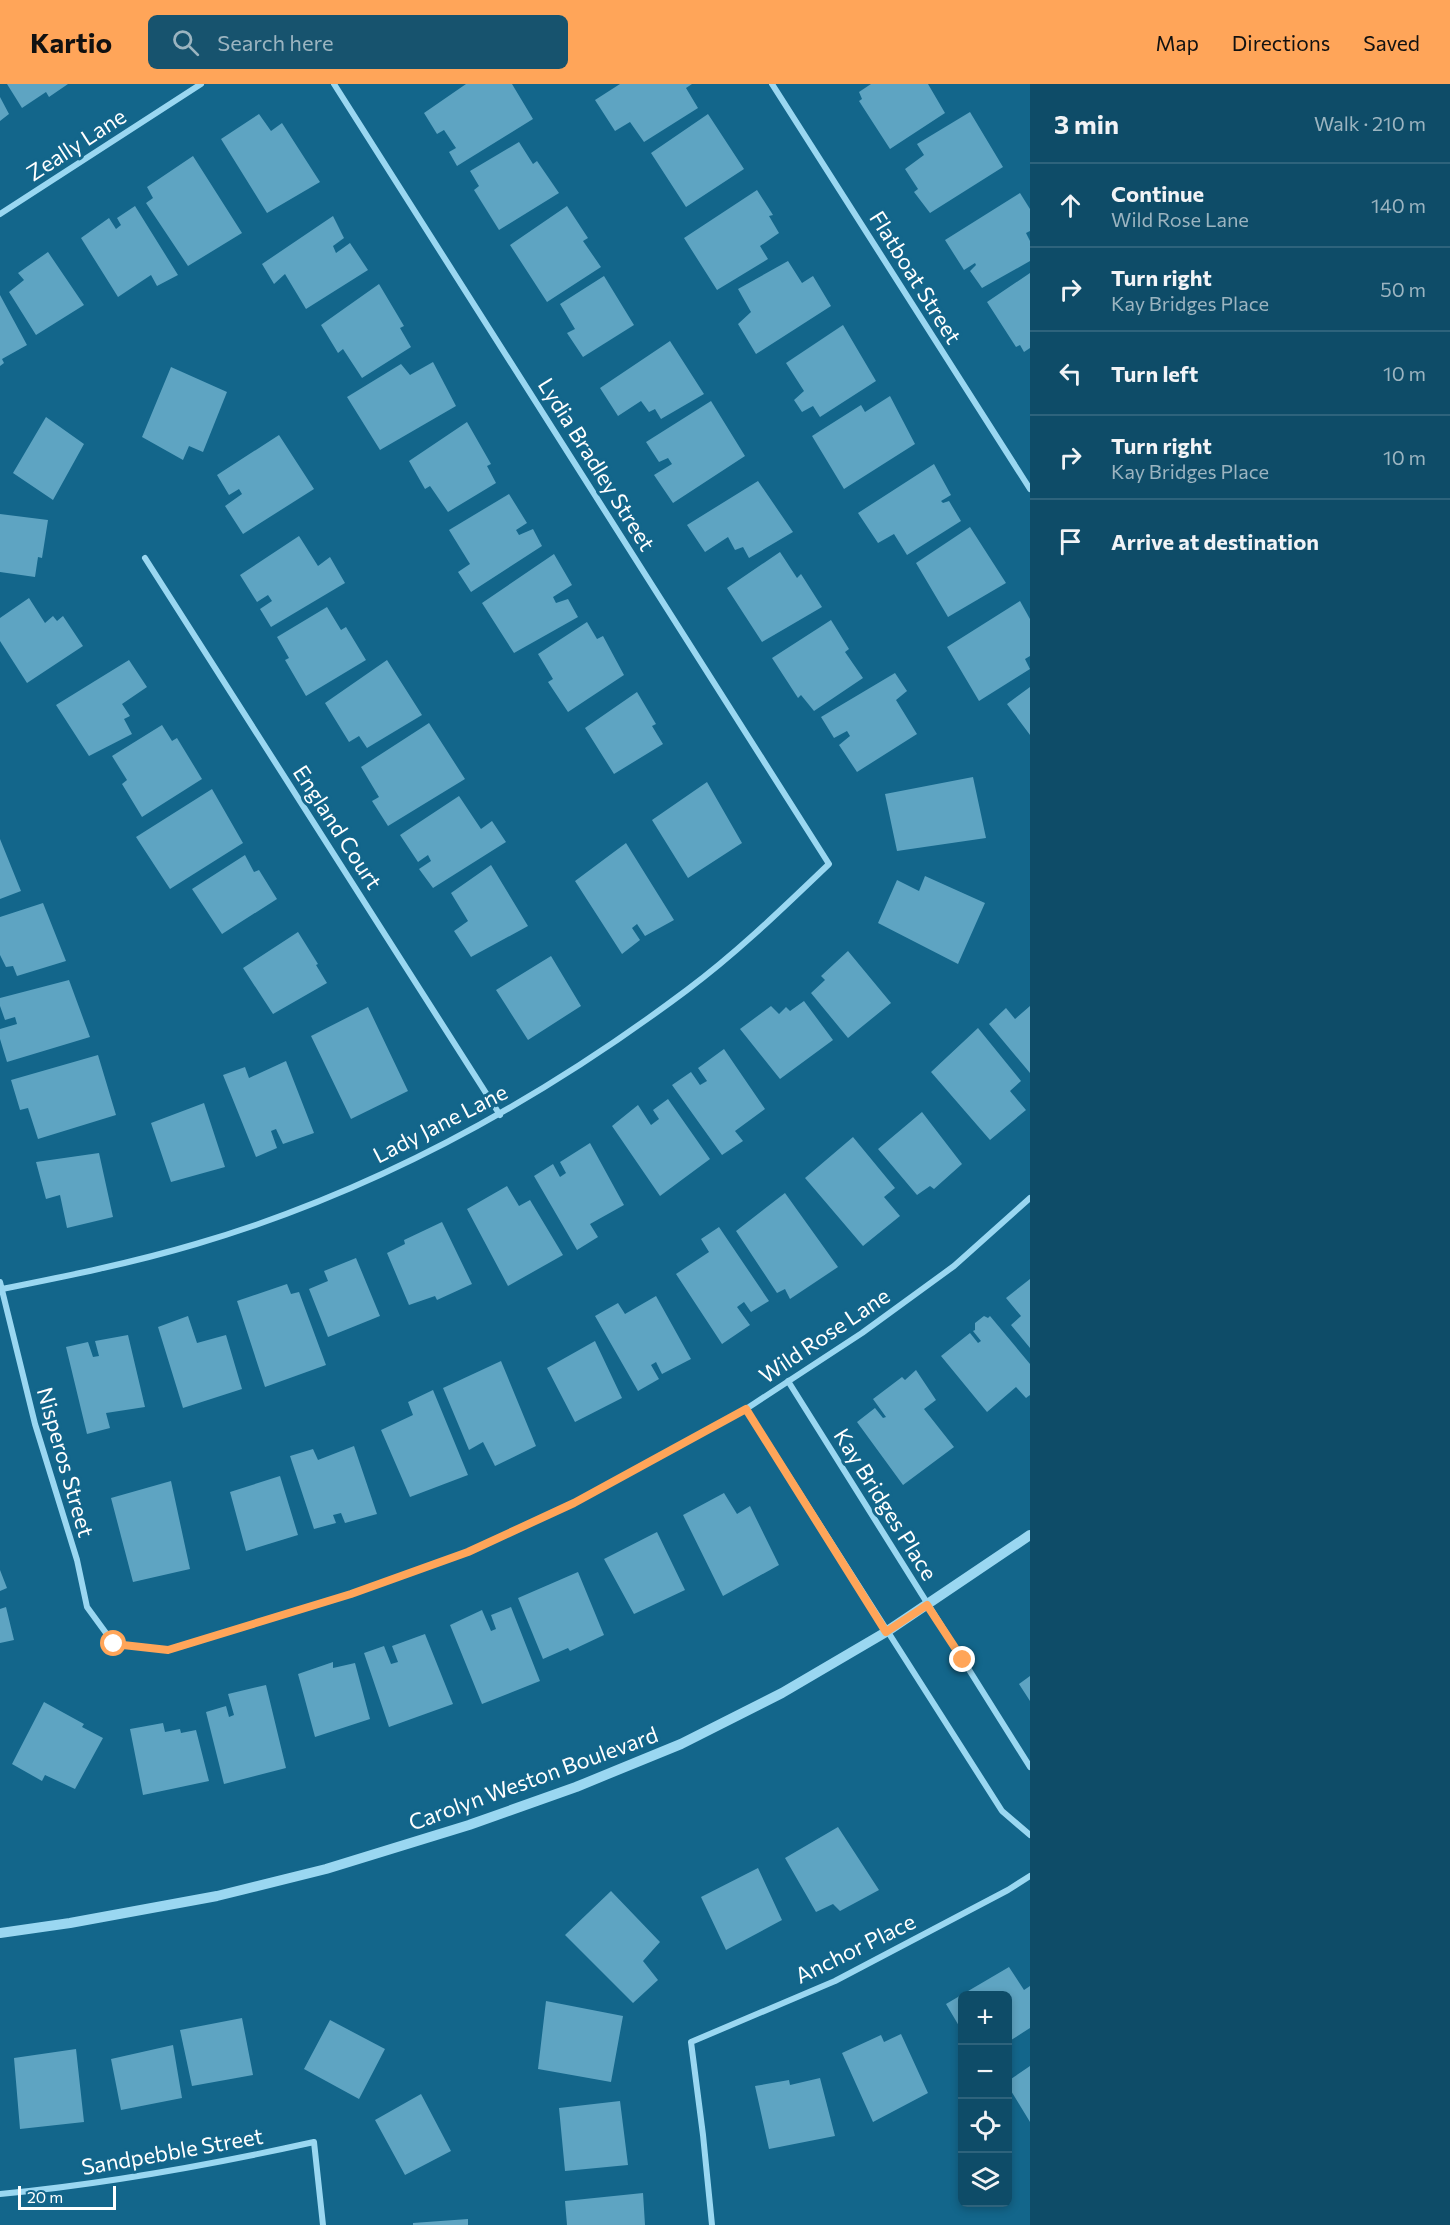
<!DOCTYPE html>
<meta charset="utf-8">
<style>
:root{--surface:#0e4c68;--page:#17536e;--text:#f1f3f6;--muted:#9bb4c0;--line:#2e637c;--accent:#ffa559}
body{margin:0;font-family:Commissioner,sans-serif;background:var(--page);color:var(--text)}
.controls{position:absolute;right:18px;bottom:18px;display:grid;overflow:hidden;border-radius:9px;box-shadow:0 3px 9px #0003}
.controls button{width:54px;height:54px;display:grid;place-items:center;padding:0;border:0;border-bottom:2px solid var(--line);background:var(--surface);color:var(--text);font:30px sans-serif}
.scale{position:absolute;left:18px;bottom:15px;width:98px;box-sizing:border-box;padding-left:6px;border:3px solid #fff;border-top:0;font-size:16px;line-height:21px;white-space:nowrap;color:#fff;-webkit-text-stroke:4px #13668b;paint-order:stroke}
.stop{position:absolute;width:18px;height:18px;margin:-14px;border:4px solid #ffa559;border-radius:50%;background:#fff}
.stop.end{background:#ffa559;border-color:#fff;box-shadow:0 2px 6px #0008}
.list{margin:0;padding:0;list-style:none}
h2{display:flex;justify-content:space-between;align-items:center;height:78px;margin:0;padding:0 24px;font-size:26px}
h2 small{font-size:20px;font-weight:400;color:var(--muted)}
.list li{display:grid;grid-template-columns:39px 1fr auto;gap:18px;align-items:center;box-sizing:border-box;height:84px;padding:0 24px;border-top:2px solid var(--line)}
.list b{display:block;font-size:22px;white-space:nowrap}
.list p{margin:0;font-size:20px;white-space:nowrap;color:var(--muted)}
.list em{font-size:20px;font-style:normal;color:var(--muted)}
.icon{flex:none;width:33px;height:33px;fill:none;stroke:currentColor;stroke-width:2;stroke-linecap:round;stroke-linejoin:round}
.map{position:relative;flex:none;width:1030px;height:2141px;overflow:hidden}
header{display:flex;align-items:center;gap:36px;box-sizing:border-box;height:84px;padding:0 30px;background:var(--accent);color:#111}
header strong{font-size:28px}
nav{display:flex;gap:33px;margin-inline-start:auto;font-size:21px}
.search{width:420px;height:54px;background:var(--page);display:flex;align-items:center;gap:15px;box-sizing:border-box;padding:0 21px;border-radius:9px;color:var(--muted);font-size:22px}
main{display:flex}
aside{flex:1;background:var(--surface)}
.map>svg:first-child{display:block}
.building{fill:#5ea4c2}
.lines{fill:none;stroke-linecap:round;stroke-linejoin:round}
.minor{stroke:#9ad7f1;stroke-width:6}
.tertiary{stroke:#9ad7f1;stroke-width:10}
.route{stroke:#ffa559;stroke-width:8}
.labels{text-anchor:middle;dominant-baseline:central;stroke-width:6;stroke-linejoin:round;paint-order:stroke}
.street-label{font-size:22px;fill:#fff;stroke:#13668b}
</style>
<header>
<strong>Kartio</strong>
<div class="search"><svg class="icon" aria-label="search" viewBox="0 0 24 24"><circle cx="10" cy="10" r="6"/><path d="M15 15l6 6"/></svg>Search here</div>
<nav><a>Map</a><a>Directions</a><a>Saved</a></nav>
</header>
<main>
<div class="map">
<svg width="1030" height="2141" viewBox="0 0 1030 2141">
<rect width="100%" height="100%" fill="#13668b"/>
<path class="building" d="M7,0H68L49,13L46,8L22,24Z
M466,0H512L533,35L457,82L449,68L456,64L444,46L437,50L424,29Z
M620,0H692L686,4L698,24L644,58L630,38L615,47L595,16Z
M871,0H928L945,29L890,65L859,17L862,15L859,8Z
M0,13L9,30L0,37Z
M970,28L1003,83L930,129L914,108L918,105L905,85L924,71L917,60Z
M259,30L271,47L282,39L320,98L267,129L221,55Z
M708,30L744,85L686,123L651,69Z
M519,58L533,80L537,77L559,109L499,146L474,106L479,102L470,87Z
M193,72L242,149L188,182L146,119L153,114L147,103Z
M757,106L773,131L769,132L779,149L760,162L768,175L717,206L684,154Z
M1020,109L1030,125V147L1026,149L1030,157V177L982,204L970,187L976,181L975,179L964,186L945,156Z
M135,122L178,191L157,202L151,191L118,213L81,154L109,134L116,145L121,141L117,134Z
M567,122L588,154L583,157L601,183L547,218L510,161Z
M333,132L344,154L333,162L336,169L350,159L368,186L306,225L285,190L274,200L262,180Z
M48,168L84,221L36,251L9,208L24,196L18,189Z
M788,177L802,199L813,192L831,222L756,270L738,240L751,228L738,205Z
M1030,189V264L1024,268L1020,261L1016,263L987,218Z
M604,192L634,241L583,273L567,249L575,245L560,220Z
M379,200L404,242L400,244L411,263L362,294L343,265L338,269L321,241Z
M0,211L27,261L2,275L4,279L0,282Z
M843,241L876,297L820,333L813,322L802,328L794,316L804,307L786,279Z
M670,257L704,310L661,335L655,325L649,328L641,317L618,332L600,304Z
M433,278L456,322L380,366L347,313L401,280L410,291Z
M171,283L227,308L203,368L189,362L183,376L142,353Z
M890,312L915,360L844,405L812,352L861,321L865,328Z
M711,317L745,372L673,419L654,391L672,380L668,374L659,378L646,358Z
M46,333L84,360L53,416L13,389Z
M467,338L491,380L487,382L496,399L448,428L430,402L425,405L409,377Z
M279,351L314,405L243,450L225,422L242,410L239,405L229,411L217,391Z
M934,380L951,411L941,417L943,419L949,417L961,437L907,471L894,450L878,459L858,429Z
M758,397L793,448L749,474L743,463L735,466L728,453L705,468L687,441Z
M509,410L527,439L516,446L519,451L533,445L542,462L471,508L458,488L470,480L449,446Z
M0,430L48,436L42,474L38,473L35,493L0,488Z
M970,443L1006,499L948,533L916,479Z
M299,452L318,482L330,473L345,499L271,543L260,525L272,517L268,511L257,518L240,491Z
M780,468L797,494L801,490L822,523L762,558L727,504Z
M554,470L572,501L553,513L556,519L568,515L578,533L514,569L482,519Z
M29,514L45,539L53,532L57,537L63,532L83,562L27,599L0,557V534Z
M1020,517L1030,535V572L1025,575L1030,585L979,617L947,563Z
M327,523L341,546L346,543L366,576L306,612L285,576L289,574L277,553Z
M831,536L849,565L845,568L863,594L814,627L801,611L798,614L772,574Z
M587,538L597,555L603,552L624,591L568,628L548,598L553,595L538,570Z
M129,576L147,603L122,620L130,632L124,635L132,650L89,672L56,621Z
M387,576L422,631L367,664L359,652L349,658L325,619Z
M895,589L907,607L896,616L917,650L857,688L839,661L850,652L847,647L834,654L821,633Z
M1030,603V651L1007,620Z
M637,608L656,640L652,642L663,660L614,690L585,644Z
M429,639L465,695L388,742L372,717L379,713L361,683Z
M162,641L172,657L177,654L202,695L142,733L122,700L127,696L112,672Z
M973,693L986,754L897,767L885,710Z
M707,698L742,759L688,794L652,736Z
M212,705L243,759L170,805L136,753Z
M459,712L481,745L492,737L506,758L433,804L419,785L431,777L428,771L418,778L400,751Z
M0,755L21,807L0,815Z
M626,759L674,836L645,852L637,840L632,844L640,856L622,870L575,797Z
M245,771L254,788L259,786L277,815L222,850L192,805Z
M491,781L528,842L471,873L454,847L468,837L451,809Z
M925,792L985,819L958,880L878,839L897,796L919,807Z
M43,819L66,877L17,892L13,882L6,883L0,871V833Z
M298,848L318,880L316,881L327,899L273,930L243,884Z
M848,867L891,919L848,954L811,909L825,896L821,892Z
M551,872L581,922L528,956L496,906Z
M69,896L90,953L7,978L0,955V945L17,940L15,933L5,936L0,922V914Z
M804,917L833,956L780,995L740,945L771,922L779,930L786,923L790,927Z
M1030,922V989L989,940L1006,924L1015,935Z
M368,923L408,1007L351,1035L311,952Z
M978,944L1021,997L1010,1007L1026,1026L990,1056L931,988Z
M724,965L765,1025L735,1047L743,1057L722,1071L672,1001L691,988L700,1001L707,997L698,984Z
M98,971L116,1031L38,1055L28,1024L20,1026L11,996Z
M286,977L314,1049L283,1060L276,1045L271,1047L277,1064L256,1073L223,991L245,983L249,994Z
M668,1015L710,1075L660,1112L612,1042L638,1021L651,1041L659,1035L653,1026Z
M204,1019L225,1083L171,1098L151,1039Z
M922,1028L962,1080L934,1105L930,1102L917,1111L878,1065Z
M853,1053L895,1104L884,1113L900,1132L863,1162L805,1094Z
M590,1059L624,1121L590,1140L598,1153L577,1166L534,1092L553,1080L560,1093L566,1089L560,1078Z
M99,1069L113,1133L67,1144L60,1111L46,1115L36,1078Z
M507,1102L519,1122L530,1116L563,1171L508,1202L467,1125Z
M785,1109L838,1183L790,1215L785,1205L777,1209L736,1147Z
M442,1138L472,1200L437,1216L435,1212L409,1221L387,1169L405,1160L404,1156Z
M719,1143L769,1217L751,1228L744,1218L737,1223L750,1241L722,1260L676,1190L709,1168L701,1155Z
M356,1174L380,1232L328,1253L309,1205L328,1197L324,1187Z
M1030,1195V1264L1011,1241L1021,1232L1006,1214Z
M287,1200L291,1210L299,1208L326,1281L265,1303L237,1217Z
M656,1212L691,1275L662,1290L656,1278L651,1281L659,1295L638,1307L595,1232L618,1219L625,1230Z
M188,1232L197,1259L226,1251L242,1305L183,1324L158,1243Z
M984,1232L988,1234L990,1232L1030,1280V1311L1026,1314L1016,1303L987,1328L941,1272L970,1249L978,1259L981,1257L973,1247L975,1246V1239Z
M128,1251L145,1323L106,1329L110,1344L87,1350L66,1263L88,1258L93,1273L99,1272L95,1257Z
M595,1257L622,1314L575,1338L547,1284Z
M501,1277L536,1362L495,1382L483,1358L469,1366L443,1304Z
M916,1286L936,1316L924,1325L954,1363L903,1401L857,1338L875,1324L883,1334L886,1333L873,1315L902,1293L905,1296Z
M433,1306L468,1391L410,1413L381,1346L413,1331L408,1318Z
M354,1362L377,1430L345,1439L341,1429L333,1431L336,1439L314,1445L290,1372L313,1365L318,1376Z
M280,1392L298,1451L246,1467L230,1408Z
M171,1397L190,1485L133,1498L111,1414Z
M724,1409L737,1430L750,1422L779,1481L723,1512L683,1431Z
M657,1448L685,1506L634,1530L604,1475Z
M0,1486L7,1504L0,1507Z
M578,1488L604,1551L570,1567L568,1564L543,1575L518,1514Z
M6,1523L14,1556L0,1559V1525Z
M511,1523L540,1597L482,1620L450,1541L482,1526L491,1547L496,1545L491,1531Z
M425,1550L453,1620L389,1643L364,1569L384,1562L391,1580L398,1578L392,1562Z
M333,1578V1584L355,1579L370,1635L315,1653L298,1590Z
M1030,1592V1617L1019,1600Z
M266,1601L286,1684L224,1700L206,1628L226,1622L229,1633L234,1631L228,1610Z
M44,1618L84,1640L82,1643L103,1654L75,1705L45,1691L42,1697L12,1680Z
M163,1639L165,1648L180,1645L181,1649L196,1646L209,1697L143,1711L130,1645Z
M838,1743L879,1806L840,1827L833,1820L816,1828L785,1774Z
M758,1784L782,1836L726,1866L701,1813Z
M611,1807L660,1858L643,1877L658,1896L633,1919L565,1851Z
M1009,1883L1024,1906L1030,1902V1944L1008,1958V1912H962V1947L946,1920Z
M546,1917L623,1932L611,1998L538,1985Z
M242,1934L253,1991L192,2002L180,1946Z
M330,1936L385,1965L359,2015L304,1985Z
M901,1950L928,2009L873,2038L842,1969L881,1951L884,1958Z
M173,1961L182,2014L121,2026L111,1975Z
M76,1965L84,2038L20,2045L14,1974Z
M1030,1982V2038L1008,2002V1997Z
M820,1994L835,2052L769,2065L755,2002L789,1996L790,2001Z
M421,2010L451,2067L405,2091L375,2036Z
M620,2017L628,2081L565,2087L559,2024Z
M643,2109L645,2141H567L565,2117Z
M468,2135V2141H413V2139Z"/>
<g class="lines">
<path class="minor" d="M772,0L1030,405
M0,130L201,0
M145,474L500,1031
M0,1198L35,1340L77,1476L87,1523L114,1560L168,1566L351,1510L468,1468L574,1419L746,1325L862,1249L954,1182L1030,1114
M2,1205C67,1192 132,1179 196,1160C374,1108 539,1017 687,906C738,868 784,823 829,780L334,0
M788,1297L1030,1683
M746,1325L1002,1727L1030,1751
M0,2110C106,2100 210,2081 314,2058L323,2141
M712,2141L703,2051L691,1958L835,1897L1008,1806L1030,1792"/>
<path class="tertiary" d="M0,1849L70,1839L217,1812L326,1785L469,1741L576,1703L681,1660L782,1609L886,1548L1030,1451"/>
</g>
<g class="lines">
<path class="route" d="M114,1560L168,1566L351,1510L468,1468L574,1419L746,1325L886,1548L927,1521L963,1576"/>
</g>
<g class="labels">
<g class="street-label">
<text transform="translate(76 60) rotate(-33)">Zeally Lane</text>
<text transform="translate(916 193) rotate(58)">Flatboat Street</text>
<text transform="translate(597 380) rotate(58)">Lydia Bradley Street</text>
<text transform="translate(338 743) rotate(57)">England Court</text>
<text transform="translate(440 1039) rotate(-27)">Lady Jane Lane</text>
<text transform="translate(824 1251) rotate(-34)">Wild Rose Lane</text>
<text transform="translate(66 1378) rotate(74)">Nisperos Street</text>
<text transform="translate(886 1420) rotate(58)">Kay Bridges Place</text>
<text transform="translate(533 1694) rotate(-20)">Carolyn Weston Boulevard</text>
<text transform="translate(855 1864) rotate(-26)">Anchor Place</text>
<text transform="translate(172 2067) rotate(-10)">Sandpebble Street</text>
</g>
</g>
</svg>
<div class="controls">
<button>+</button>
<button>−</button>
<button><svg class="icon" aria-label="locate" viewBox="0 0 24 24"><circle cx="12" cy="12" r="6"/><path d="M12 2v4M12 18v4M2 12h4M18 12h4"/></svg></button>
<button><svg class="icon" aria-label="layers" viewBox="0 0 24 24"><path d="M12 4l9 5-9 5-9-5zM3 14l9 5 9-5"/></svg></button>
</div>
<div class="scale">20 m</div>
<div class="stop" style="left:114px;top:1560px"></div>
<div class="stop end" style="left:963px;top:1576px"></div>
</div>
<aside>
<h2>3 min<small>Walk · 210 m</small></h2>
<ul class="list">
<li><svg class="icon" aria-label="ahead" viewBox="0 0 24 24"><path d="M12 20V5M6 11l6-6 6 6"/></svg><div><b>Continue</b><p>Wild Rose Lane</p></div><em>140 m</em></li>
<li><svg class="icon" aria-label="right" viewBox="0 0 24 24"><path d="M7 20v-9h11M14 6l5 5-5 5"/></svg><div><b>Turn right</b><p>Kay Bridges Place</p></div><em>50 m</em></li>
<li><svg class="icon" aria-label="left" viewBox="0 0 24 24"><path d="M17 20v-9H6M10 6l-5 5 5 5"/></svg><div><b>Turn left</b></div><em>10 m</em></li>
<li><svg class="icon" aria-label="right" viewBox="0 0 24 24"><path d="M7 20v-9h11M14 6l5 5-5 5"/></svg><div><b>Turn right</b><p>Kay Bridges Place</p></div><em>10 m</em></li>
<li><svg class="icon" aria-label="arrive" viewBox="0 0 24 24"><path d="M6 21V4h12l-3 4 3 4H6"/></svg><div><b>Arrive at destination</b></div></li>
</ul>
</aside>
</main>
